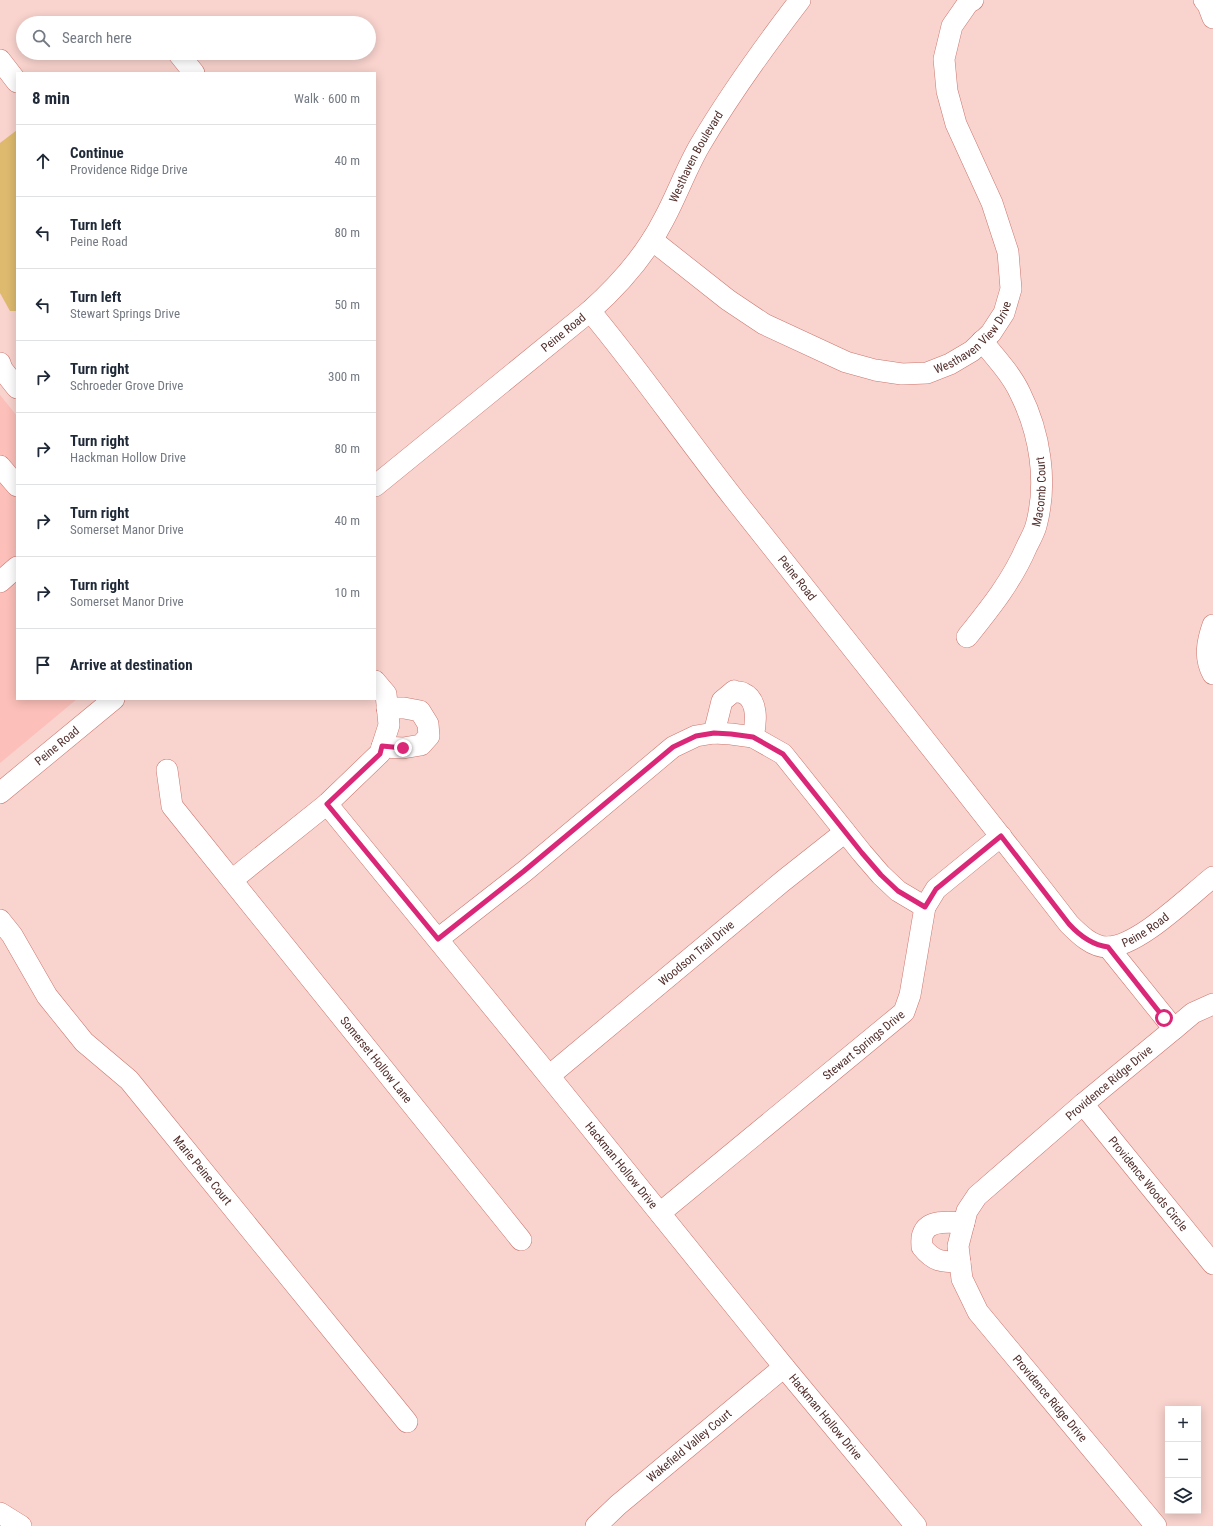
<!DOCTYPE html>
<meta charset="utf-8">
<style>
:root{--surface:#fff;--page:#f6f6f7;--text:#1f2937;--muted:#747a83;--line:#e0e1e3}
body{margin:0;font-family:"Roboto Condensed",sans-serif;background:var(--page);color:var(--text)}
.controls{position:absolute;right:12px;bottom:12px;display:grid;overflow:hidden;border-radius:0px;box-shadow:0 2px 10px #0003}
.controls button{width:36px;height:36px;display:grid;place-items:center;padding:0;border:0;border-bottom:1px solid var(--line);background:var(--surface);color:var(--text);font:20px sans-serif}
.stop{position:absolute;width:12px;height:12px;margin:-9px;border:3px solid #db2777;border-radius:50%;background:#fff}
.stop.end{background:#db2777;border-color:#fff;box-shadow:0 1px 4px #0008}
.list{margin:0;padding:0;list-style:none}
h2{display:flex;justify-content:space-between;align-items:center;height:52px;margin:0;padding:0 16px;font-size:17px}
h2 small{font-size:13px;font-weight:400;color:var(--muted)}
.list li{display:grid;grid-template-columns:26px 1fr auto;gap:12px;align-items:center;box-sizing:border-box;height:72px;padding:0 16px;border-top:1px solid var(--line)}
.list b{display:block;font-size:15px;white-space:nowrap}
.list p{margin:0;font-size:13px;white-space:nowrap;color:var(--muted)}
.list em{font-size:13px;font-style:normal;color:var(--muted)}
.icon{flex:none;width:22px;height:22px;fill:none;stroke:currentColor;stroke-width:2;stroke-linecap:round;stroke-linejoin:round}
.map{position:relative;flex:none;width:1213px;height:1526px;overflow:hidden}
.search{position:absolute;background:var(--surface);box-shadow:0 2px 10px #0003;left:16px;top:16px;width:360px;height:44px;display:flex;align-items:center;gap:10px;box-sizing:border-box;padding:0 14px;border-radius:22px;color:var(--muted);font-size:15px}
.panel{position:absolute;background:var(--surface);box-shadow:0 2px 10px #0003;left:16px;top:72px;width:360px;height:628px;border-radius:0px}
.map>svg:first-child{display:block}
.built{fill:#fcbfb9}
.garden{fill:#ddba6e}
.lines{fill:none;stroke-linecap:round;stroke-linejoin:round}
.minor-casing{stroke:#cb766e;stroke-width:22}
.minor{stroke:#fff;stroke-width:21}
.route{stroke:#db2777;stroke-width:5}
.labels{text-anchor:middle;dominant-baseline:central;stroke-width:3;stroke-linejoin:round;paint-order:stroke}
.street-label{font-size:12px;fill:#532f2c;stroke:#fefefe}
</style>
<div class="map">
<svg width="1213" height="1526" viewBox="0 0 1213 1526">
<rect width="100%" height="100%" fill="#f9d3ce"/>
<path class="built" d="M0,395L17,416V699H77L0,763Z"/>
<path class="garden" d="M17,130V311H10L0,293V143Z"/>
<g class="lines">
<g class="minor-casing">
<g id="minor">
<path d="M1204,0L1208,5L1213,18"/>
<path d="M178,53L194,73"/>
<path d="M0,60L17,82"/>
<path id="s1" d="M652,240L728,300L764,324L846,362L875,370L902,374L927,373L950,364L972,351L991,333L1004,313L1011,289L1008,252L992,203L956,124L947,91L944,59L952,26L968,3L973,0"/>
<path id="s2" d="M590,311C641,372 686,438 735,500C847,641 959,782 1069,924C1079,934 1092,947 1107,947C1138,947 1189,896 1213,877"/>
<path d="M0,363L2,369L17,388"/>
<path d="M0,466L17,486"/>
<path id="s3" d="M375,486L590,311C619,285 646,255 664,219C677,195 686,169 700,145C730,94 764,47 800,0"/>
<path d="M0,582L17,567"/>
<path d="M1213,625C1207,642 1204,658 1213,674"/>
<path id="s4" d="M967,637C991,607 1012,581 1027,546C1030,540 1034,533 1036,526C1048,482 1040,433 1020,393C1011,374 996,358 982,341"/>
<path d="M714,733L722,701L734,691C736,692 741,692 743,693C759,700 756,724 753,737"/>
<path d="M382,747L403,748L421,745L429,736L428,724L420,711L404,708H387"/>
<path id="s5" d="M167,770L172,806L521,1240"/>
<path id="s6" d="M0,793L114,699"/>
<path id="s7" d="M327,804L549,1076L784,1367L916,1526"/>
<path d="M232,880L327,804L380,753L389,725L386,694L375,681"/>
<path id="s8" d="M0,920L12,935L47,996L84,1042L129,1080L407,1422"/>
<path d="M438,939L525,871L673,747L696,736L714,733L731,734L753,737L783,754L862,853L881,875L898,891L925,907"/>
<path id="s9" d="M1108,947L1174,1029L1083,1104L977,1196L967,1211L958,1246L962,1279L978,1312L1156,1526"/>
<path d="M1174,1029L1193,1013L1213,1004"/>
<path id="s10" d="M549,1076L783,881L845,832"/>
<path id="s11" d="M1083,1104L1213,1264"/>
<path id="s12" d="M660,1213L904,1012L910,995L925,907L936,889L1001,836"/>
<path d="M960,1262C942,1262 934,1262 922,1247C922,1243 921,1237 923,1234C928,1219 951,1222 964,1223"/>
<path d="M0,1513L21,1526"/>
<path id="s13" d="M596,1526L618,1505L784,1367"/>
</g>
</g>
<use href="#minor" class="minor"/>
</g>
<g class="lines">
<path class="route" d="M403,748L382,746L380,754L327,804L438,939L524,871L673,747L696,736L714,733L731,734L753,737L783,754L862,853L881,875L898,891L925,907L936,889L1001,836L1069,924C1080,936 1092,945 1108,947L1164,1018"/>
</g>
<g class="labels">
<g class="street-label">
<text stroke="none"><textPath href="#s3" startOffset="466">Westhaven Boulevard</textPath></text>
<text stroke="none"><textPath href="#s3" startOffset="243">Peine Road</textPath></text>
<text stroke="none"><textPath href="#s1" startOffset="373">Westhaven View Drive</textPath></text>
<text stroke="none"><textPath href="#s4" startOffset="166">Macomb Court</textPath></text>
<text stroke="none"><textPath href="#s2" startOffset="338">Peine Road</textPath></text>
<text stroke="none"><textPath href="#s6" startOffset="74">Peine Road</textPath></text>
<text stroke="none"><textPath href="#s2" startOffset="866">Peine Road</textPath></text>
<text stroke="none"><textPath href="#s10" startOffset="192">Woodson Trail Drive</textPath></text>
<text stroke="none"><textPath href="#s12" startOffset="264">Stewart Springs Drive</textPath></text>
<text stroke="none"><textPath href="#s5" startOffset="362">Somerset Hollow Lane</textPath></text>
<text transform="translate(1109 1083) rotate(-40)">Providence Ridge Drive</text>
<text stroke="none"><textPath href="#s7" startOffset="466">Hackman Hollow Drive</textPath></text>
<text stroke="none"><textPath href="#s8" startOffset="324">Marie Peine Court</textPath></text>
<text stroke="none"><textPath href="#s11" startOffset="103">Providence Woods Circle</textPath></text>
<text stroke="none"><textPath href="#s9" startOffset="600">Providence Ridge Drive</textPath></text>
<text stroke="none"><textPath href="#s7" startOffset="790">Hackman Hollow Drive</textPath></text>
<text stroke="none"><textPath href="#s13" startOffset="123">Wakefield Valley Court</textPath></text>
</g>
</g>
</svg>
<div class="controls">
<button>+</button>
<button>−</button>
<button><svg class="icon" aria-label="layers" viewBox="0 0 24 24"><path d="M12 4l9 5-9 5-9-5zM3 14l9 5 9-5"/></svg></button>
</div>
<div class="stop" style="left:1164px;top:1018px"></div>
<div class="stop end" style="left:403px;top:748px"></div>
<div class="search"><svg class="icon" aria-label="search" viewBox="0 0 24 24"><circle cx="10" cy="10" r="6"/><path d="M15 15l6 6"/></svg>Search here</div>
<section class="panel">
<h2>8 min<small>Walk · 600 m</small></h2>
<ul class="list">
<li><svg class="icon" aria-label="ahead" viewBox="0 0 24 24"><path d="M12 20V5M6 11l6-6 6 6"/></svg><div><b>Continue</b><p>Providence Ridge Drive</p></div><em>40 m</em></li>
<li><svg class="icon" aria-label="left" viewBox="0 0 24 24"><path d="M17 20v-9H6M10 6l-5 5 5 5"/></svg><div><b>Turn left</b><p>Peine Road</p></div><em>80 m</em></li>
<li><svg class="icon" aria-label="left" viewBox="0 0 24 24"><path d="M17 20v-9H6M10 6l-5 5 5 5"/></svg><div><b>Turn left</b><p>Stewart Springs Drive</p></div><em>50 m</em></li>
<li><svg class="icon" aria-label="right" viewBox="0 0 24 24"><path d="M7 20v-9h11M14 6l5 5-5 5"/></svg><div><b>Turn right</b><p>Schroeder Grove Drive</p></div><em>300 m</em></li>
<li><svg class="icon" aria-label="right" viewBox="0 0 24 24"><path d="M7 20v-9h11M14 6l5 5-5 5"/></svg><div><b>Turn right</b><p>Hackman Hollow Drive</p></div><em>80 m</em></li>
<li><svg class="icon" aria-label="right" viewBox="0 0 24 24"><path d="M7 20v-9h11M14 6l5 5-5 5"/></svg><div><b>Turn right</b><p>Somerset Manor Drive</p></div><em>40 m</em></li>
<li><svg class="icon" aria-label="right" viewBox="0 0 24 24"><path d="M7 20v-9h11M14 6l5 5-5 5"/></svg><div><b>Turn right</b><p>Somerset Manor Drive</p></div><em>10 m</em></li>
<li><svg class="icon" aria-label="arrive" viewBox="0 0 24 24"><path d="M6 21V4h12l-3 4 3 4H6"/></svg><div><b>Arrive at destination</b></div></li>
</ul>
</section>
</div>
